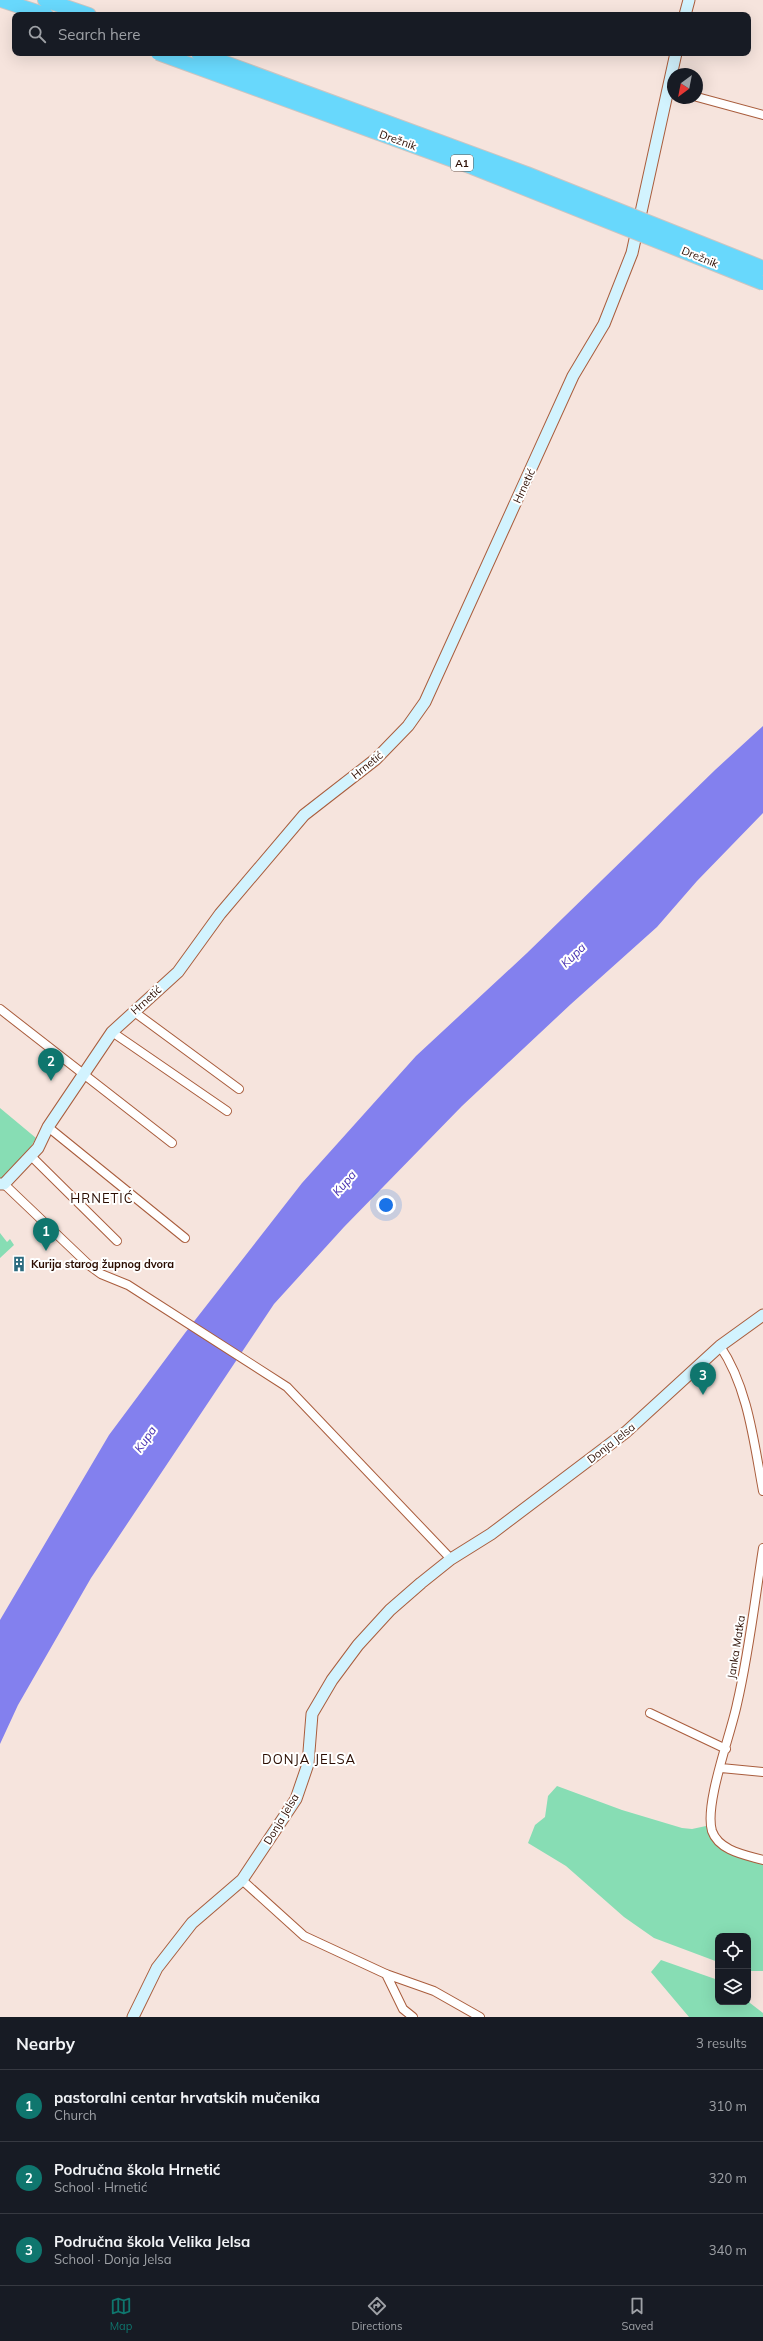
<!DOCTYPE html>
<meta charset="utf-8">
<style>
:root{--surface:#171b24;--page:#242831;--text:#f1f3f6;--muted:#9ea1a6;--line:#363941;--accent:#0f766e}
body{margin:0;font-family:Mulish,sans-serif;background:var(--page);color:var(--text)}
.controls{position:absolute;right:12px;bottom:12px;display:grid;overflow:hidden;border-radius:8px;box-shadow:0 4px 16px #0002}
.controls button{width:36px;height:36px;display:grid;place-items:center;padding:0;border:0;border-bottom:1px solid var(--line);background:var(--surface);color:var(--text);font:20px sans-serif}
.compass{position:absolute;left:667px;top:68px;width:36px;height:36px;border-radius:50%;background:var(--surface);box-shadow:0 4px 16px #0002;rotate:212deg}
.you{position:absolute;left:386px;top:1205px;width:14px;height:14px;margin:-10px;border:3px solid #fff;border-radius:50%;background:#1a73e8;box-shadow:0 0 0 6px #1a73e833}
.badge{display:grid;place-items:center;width:26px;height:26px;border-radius:50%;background:var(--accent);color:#fff;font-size:13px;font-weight:700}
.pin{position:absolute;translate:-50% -33px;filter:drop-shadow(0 1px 2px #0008)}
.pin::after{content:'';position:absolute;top:21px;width:14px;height:12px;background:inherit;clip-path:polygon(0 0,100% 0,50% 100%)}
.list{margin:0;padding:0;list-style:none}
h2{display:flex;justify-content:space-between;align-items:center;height:52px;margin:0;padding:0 16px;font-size:17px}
h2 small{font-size:13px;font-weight:400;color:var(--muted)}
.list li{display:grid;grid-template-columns:26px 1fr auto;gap:12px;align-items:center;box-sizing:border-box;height:72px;padding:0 16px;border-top:1px solid var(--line)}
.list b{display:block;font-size:15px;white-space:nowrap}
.list p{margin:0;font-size:13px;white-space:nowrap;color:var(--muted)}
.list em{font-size:13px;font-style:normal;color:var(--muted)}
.icon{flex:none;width:22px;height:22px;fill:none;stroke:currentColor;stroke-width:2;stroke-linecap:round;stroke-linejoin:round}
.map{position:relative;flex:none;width:763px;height:2017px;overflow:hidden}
.search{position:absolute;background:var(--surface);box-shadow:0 4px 16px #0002;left:12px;right:12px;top:12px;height:44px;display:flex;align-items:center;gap:10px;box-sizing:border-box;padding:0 14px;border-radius:8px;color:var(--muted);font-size:15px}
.sheet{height:268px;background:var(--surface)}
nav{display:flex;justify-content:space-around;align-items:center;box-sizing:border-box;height:56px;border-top:1px solid var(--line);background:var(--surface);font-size:11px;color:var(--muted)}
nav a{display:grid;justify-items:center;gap:2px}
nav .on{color:var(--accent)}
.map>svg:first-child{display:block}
.green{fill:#87ddb4}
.water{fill:#8380ee}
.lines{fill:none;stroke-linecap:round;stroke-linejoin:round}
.street-casing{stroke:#a95d3d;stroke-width:10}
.secondary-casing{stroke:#a95d3d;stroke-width:13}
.highway-casing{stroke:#ccc5c2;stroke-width:16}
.street{stroke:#fff;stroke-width:8}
.secondary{stroke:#d2f3fe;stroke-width:11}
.highway{stroke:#68d8fc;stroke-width:14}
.highway-bridge-casing{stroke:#ccc5c2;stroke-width:16;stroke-linecap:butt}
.highway-bridge{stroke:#68d8fc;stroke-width:14}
.labels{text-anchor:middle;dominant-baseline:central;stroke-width:4;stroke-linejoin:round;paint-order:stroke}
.shield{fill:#fff;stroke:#6b564e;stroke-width:1}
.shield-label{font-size:10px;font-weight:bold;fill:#2b0d02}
.street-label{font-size:11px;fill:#2b0d02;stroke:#fff}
.poi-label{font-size:11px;font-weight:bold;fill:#2b0d02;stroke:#fff;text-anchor:start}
.water-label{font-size:12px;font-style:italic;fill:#4731b1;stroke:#fff}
.quarter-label{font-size:13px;letter-spacing:1px;fill:#2b0d02;stroke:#fff}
</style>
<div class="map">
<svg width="763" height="2017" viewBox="0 0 763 2017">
<rect width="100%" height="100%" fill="#f6e4dd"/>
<path class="green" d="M0,1108L36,1138L21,1164L0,1180Z
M0,1233L7,1242L10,1239L14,1245L0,1258Z
M557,1786L622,1810L682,1828L692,1829L706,1826L718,1844L763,1862V1971H748V1936H718V1962L654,1938L624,1917L566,1866L528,1843L535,1825L545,1817L548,1796Z
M661,1960L718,1980V2002H748V1998L750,2003L763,2013V2017H689L651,1972Z"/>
<path class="water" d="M763,726V813L697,881L657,927L571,1004L462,1106L344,1227L274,1304L91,1578L18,1705L0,1744V1620L109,1435L185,1333L302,1183L416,1056L527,953L715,770Z"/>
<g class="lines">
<g class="street-casing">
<path id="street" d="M697,97L763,115
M0,1009L172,1143
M133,1011L239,1089
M112,1032L227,1111
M48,1127L185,1238
M32,1157L117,1241
M4,1184L90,1266L101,1274L128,1285L287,1387L451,1559
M720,1346C748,1387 754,1443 763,1491
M763,1548C755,1599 749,1653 737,1704C731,1734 704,1804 712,1831C719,1851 746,1855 763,1860
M650,1713L726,1749
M721,1768L763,1772
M242,1880L304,1936L386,1974L434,1991L480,2017
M386,1974L403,2009L413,2017"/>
</g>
<g class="secondary-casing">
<path id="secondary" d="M685,15L689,0
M0,1184H4L38,1148L48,1127L112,1032L178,972L220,914L304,815L376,759L408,726L425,702L573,376L604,324L632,253L676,53
M133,2017L157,1968L192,1923L242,1880L296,1799L308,1764L312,1714L332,1680L358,1645L390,1610L421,1583L451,1559L491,1534L626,1432L720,1346L763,1315"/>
</g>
<g class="highway-casing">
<path id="highway" d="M1,0L46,15
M45,0L89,15"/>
</g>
<use href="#street" class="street"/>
<use href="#secondary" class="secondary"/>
<use href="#highway" class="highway"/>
<g class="highway-bridge-casing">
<path id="highway-bridge" d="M158,53L472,167L763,283
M198,53L527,174L763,268"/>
</g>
<use href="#highway-bridge" class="highway-bridge"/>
</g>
<defs>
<g id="building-bare" transform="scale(1.2)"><path d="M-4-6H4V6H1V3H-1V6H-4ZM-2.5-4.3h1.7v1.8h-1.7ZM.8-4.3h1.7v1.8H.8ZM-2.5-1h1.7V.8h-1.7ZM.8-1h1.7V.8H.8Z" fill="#2b6b7f" stroke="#fff" stroke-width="2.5" paint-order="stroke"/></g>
</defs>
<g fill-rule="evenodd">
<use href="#building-bare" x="19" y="1264"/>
</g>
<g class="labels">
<rect class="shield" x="451" y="155" width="22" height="16" rx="3"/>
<g class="shield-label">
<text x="462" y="163">A1</text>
</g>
<g class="street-label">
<text transform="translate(398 140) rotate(20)">Drežnik</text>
<text transform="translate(700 257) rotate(22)">Drežnik</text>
<text transform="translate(524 486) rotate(-65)">Hrnetić</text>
<text transform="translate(367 765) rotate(-39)">Hrnetić</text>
<text transform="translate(146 1000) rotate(-42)">Hrnetić</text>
<text transform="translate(611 1443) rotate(-38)">Donja Jelsa</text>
<text transform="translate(736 1647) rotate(-81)">Janka Matka</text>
<text transform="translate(281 1819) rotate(-59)">Donja Jelsa</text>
</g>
<g class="poi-label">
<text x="31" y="1264">Kurija starog župnog dvora</text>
</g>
<g class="water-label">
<text transform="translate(573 955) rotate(-44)">Kupa</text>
<text transform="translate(344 1183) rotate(-49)">Kupa</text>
<text transform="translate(145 1439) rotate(-55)">Kupa</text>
</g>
<g class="quarter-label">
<text x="102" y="1198">HRNETIĆ</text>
<text x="309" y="1759">DONJA JELSA</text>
</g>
</g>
</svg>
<div class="controls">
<button><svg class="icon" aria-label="locate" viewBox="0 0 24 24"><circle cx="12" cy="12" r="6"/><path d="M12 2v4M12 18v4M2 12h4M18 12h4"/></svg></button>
<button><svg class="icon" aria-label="layers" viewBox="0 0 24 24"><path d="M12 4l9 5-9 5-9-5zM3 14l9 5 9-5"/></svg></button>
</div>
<svg class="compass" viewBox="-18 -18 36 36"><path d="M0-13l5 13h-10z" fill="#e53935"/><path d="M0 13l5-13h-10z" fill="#9ea1a6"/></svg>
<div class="you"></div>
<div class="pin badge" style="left:46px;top:1251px">1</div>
<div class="pin badge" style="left:51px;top:1081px">2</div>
<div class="pin badge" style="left:703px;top:1395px">3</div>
<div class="search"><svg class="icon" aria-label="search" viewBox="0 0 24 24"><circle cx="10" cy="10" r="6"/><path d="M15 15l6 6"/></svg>Search here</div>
</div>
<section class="sheet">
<h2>Nearby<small>3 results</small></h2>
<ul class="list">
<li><span class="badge">1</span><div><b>pastoralni centar hrvatskih mučenika</b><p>Church</p></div><em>310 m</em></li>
<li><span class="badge">2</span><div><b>Područna škola Hrnetić</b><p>School · Hrnetić</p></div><em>320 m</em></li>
<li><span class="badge">3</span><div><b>Područna škola Velika Jelsa</b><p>School · Donja Jelsa</p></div><em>340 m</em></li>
</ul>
</section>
<nav>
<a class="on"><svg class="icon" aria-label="map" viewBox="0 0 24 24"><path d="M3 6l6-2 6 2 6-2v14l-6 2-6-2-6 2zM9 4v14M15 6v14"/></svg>Map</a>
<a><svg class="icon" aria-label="directions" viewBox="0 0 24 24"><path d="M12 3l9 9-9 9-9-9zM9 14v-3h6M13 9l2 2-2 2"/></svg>Directions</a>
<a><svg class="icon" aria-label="saved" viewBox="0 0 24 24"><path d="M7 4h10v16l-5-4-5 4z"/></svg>Saved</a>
</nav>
